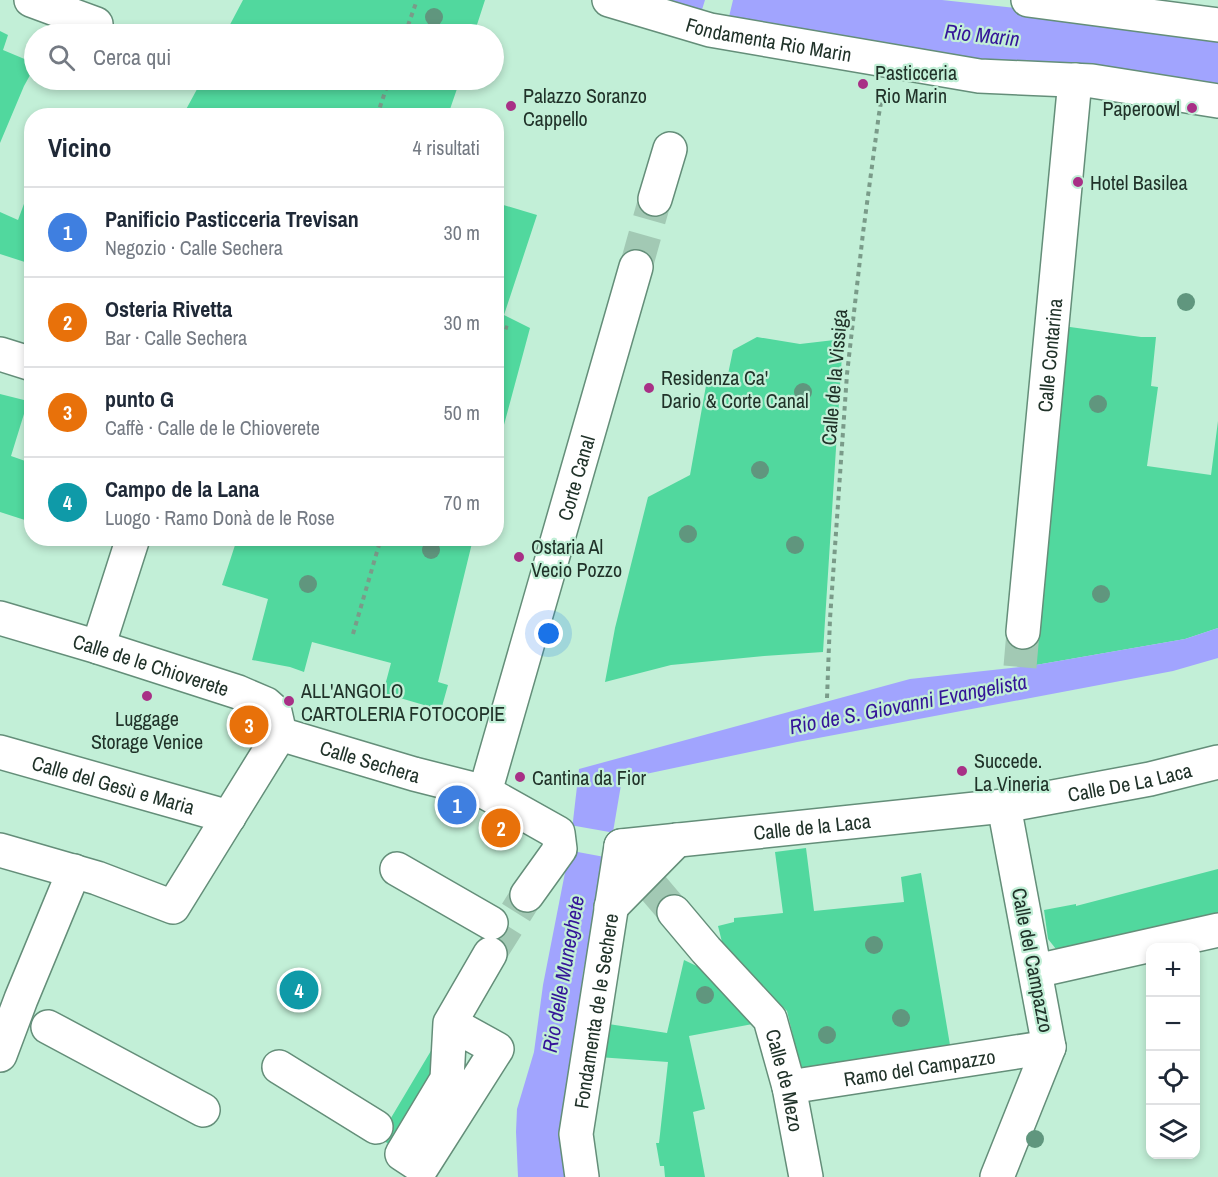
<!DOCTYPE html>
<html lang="it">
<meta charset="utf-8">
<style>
:root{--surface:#fff;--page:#f2f2f3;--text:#1f2937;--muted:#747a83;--line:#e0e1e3;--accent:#a83086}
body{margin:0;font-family:"Archivo Narrow",sans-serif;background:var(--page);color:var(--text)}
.controls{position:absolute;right:18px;bottom:18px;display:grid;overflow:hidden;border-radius:12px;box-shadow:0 3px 9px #0003}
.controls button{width:54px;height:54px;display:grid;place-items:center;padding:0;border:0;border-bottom:2px solid var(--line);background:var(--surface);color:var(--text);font:30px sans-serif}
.you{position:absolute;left:549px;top:634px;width:21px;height:21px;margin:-15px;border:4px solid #fff;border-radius:50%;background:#1a73e8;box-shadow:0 0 0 9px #1a73e833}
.badge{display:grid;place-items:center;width:39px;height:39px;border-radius:50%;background:var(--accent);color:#fff;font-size:20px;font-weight:700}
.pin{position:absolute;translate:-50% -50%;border:3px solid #fff;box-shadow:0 2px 6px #0006}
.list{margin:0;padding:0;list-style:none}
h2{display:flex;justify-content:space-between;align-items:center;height:78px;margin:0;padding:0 24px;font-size:26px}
h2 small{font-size:20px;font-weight:400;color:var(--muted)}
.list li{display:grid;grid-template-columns:39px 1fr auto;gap:18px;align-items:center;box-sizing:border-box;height:90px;padding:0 24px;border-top:2px solid var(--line)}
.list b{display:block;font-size:22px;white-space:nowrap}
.list p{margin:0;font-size:20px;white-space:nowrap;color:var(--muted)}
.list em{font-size:20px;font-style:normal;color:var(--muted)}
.icon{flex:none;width:33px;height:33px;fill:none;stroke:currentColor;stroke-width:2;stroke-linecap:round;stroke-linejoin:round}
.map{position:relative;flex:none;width:1218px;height:1177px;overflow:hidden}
.search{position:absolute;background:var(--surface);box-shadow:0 3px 9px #0003;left:24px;top:24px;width:480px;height:66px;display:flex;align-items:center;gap:15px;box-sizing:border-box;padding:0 21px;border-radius:33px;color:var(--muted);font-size:22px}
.panel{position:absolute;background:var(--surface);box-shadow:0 3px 9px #0003;left:24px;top:108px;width:480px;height:438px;border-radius:24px}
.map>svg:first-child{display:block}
.green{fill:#51d89e}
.water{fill:#a1a4fe}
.pier{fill:#c2efd7}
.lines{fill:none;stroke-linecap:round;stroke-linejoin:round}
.minor-tunnel{stroke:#a2c9b4;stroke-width:33;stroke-dasharray:33 16;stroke-linecap:butt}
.minor-casing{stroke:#648e79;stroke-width:36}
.path{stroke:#7a9b89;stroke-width:4;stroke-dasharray:4.5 4.5;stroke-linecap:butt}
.minor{stroke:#fff;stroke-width:33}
.tree{fill:#60967e}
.poi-dot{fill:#a83086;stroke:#c2efd7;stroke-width:2}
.labels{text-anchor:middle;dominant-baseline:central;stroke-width:4.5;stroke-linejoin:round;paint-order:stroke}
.street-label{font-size:20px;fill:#203229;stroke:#c2efd7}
.poi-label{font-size:20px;fill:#203229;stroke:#c2efd7;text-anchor:start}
.water-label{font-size:21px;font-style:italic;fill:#341498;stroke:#c2efd7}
</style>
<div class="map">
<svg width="1218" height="1177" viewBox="0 0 1218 1177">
<rect width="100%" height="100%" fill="#c2efd7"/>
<path class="green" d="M243,0H485L474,34H225Z
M0,31L8,35L3,50L34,63V68L24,86L0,143Z
M202,80H460L448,115H183Z
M31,185V264L0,254V212L18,220Z
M497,203L537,215L504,315L530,328L497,451Z
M1063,326L1141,337H1156L1151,386L1158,387L1147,466L1211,475L1218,421V628L1185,639L1030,666Z
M757,337L800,344L843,339L823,652L764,656L671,665L605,682L615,628L648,497L690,475L707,380L726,384L733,350Z
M0,394L28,401L11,456L31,463V522L0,512Z
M237,539H473L438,682L448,685L441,710L383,693L391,663L312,642L304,672L290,667L252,660L268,599L222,585Z
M806,848L814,911L904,902L901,877L921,873L950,1045L801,1069L787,1011L724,950L718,926L734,922V918L783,913L775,852Z
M1218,869V916L1070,950L1056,949L1048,939L1044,910L1076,904V906Z
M684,960L703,969L758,1023L689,1036L705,1109L693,1112L705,1177H665L664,1166H660L656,1143H659L668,1062L598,1057L602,1023L667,1033Z
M441,1034L443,1078L399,1150L379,1138Z"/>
<path class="water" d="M666,0H942L1218,30V89L961,58L732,19Z
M1218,628V658L1173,671L797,742L622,779L613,832L583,972L565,1147L569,1177H518L516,1132L517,1109L534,1052L543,985L570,847L579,769L910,679L1030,666L1185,639Z"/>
<path class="pier" d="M705,0H733L728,21L701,13Z
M570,825L615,833L610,858L567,850Z"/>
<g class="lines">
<path class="minor-tunnel" d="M636,267L655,199
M1020,667L1023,632
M651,885L674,912
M490,954L527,895"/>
<g class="minor-casing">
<g id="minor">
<path d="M31,0L96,24"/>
<path id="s1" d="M609,0L710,30L979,76L1092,81L1218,101"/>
<path d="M1028,0L1218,25"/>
<path d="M655,199L670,149"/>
<path d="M0,354L32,364"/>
<path id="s2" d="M0,618L98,647L238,692L266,704L275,712L280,734"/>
<path id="s3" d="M1023,632L1075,80"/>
<path d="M98,647L133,538"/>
<path id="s4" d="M280,734L414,774L485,792L558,833L560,849L527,895"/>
<path id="s5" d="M0,752L229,817"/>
<path id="s6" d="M485,792L636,267"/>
<path id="s7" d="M621,846L1004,806L1150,779L1218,762"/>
<path d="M0,850L97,878L173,907L280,734"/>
<path d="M397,869L491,923"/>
<path d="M611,907L677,840"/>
<path id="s8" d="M674,912L706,950L770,1019L789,1087L806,1177"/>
<path d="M1036,971L1218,930"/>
<path d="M450,1023L497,1049L422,1167L402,1154L447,1079L450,1023L490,954"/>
<path d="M48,1027L203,1110"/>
<path d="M0,1055L21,999L74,871"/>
<path d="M279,1067L376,1127"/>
<path id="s9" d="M789,1087L1049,1047"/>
<path id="s10" d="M582,1177L576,1134L621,846"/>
<path d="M997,1177L1049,1047L1004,806"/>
</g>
</g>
<path class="path" d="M405,34L417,0
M377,116L389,80
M496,325L508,328
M353,634L381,538
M827,698L830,619L847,374L863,233L879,114L882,97"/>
<use href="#minor" class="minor"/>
</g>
<g class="tree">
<circle cx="434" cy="17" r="9"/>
<circle cx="1186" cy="302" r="9"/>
<circle cx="803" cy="392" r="9"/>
<circle cx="1098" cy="404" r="9"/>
<circle cx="760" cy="470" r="9"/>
<circle cx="688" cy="534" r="9"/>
<circle cx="795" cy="545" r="9"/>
<circle cx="431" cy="550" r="9"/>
<circle cx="308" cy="584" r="9"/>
<circle cx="1101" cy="594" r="9"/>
<circle cx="874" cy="945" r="9"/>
<circle cx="705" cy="995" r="9"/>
<circle cx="901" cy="1018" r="9"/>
<circle cx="827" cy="1035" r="9"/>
<circle cx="1035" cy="1139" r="9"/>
</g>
<g class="poi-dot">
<circle cx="863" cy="84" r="6"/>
<circle cx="511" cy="106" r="6"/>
<circle cx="1192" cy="108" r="6"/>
<circle cx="1078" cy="182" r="6"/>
<circle cx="649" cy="388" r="6"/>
<circle cx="519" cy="557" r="6"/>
<circle cx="147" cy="696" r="6"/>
<circle cx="289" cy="701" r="6"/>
<circle cx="962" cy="771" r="6"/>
<circle cx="520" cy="777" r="6"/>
</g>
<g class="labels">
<g class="street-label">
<text stroke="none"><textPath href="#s1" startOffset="165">Fondamenta Rio Marin</textPath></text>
<text stroke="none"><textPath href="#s3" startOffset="278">Calle Contarina</textPath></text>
<text transform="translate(834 377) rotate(-85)">Calle de la Vissiga</text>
<text stroke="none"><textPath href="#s6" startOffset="327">Corte Canal</textPath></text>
<text stroke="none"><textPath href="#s2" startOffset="158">Calle de le Chioverete</textPath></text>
<text stroke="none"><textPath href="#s4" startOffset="94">Calle Sechera</textPath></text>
<text stroke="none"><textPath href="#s7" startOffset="513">Calle De La Laca</textPath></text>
<text stroke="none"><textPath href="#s5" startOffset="118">Calle del Gesù e Maria</textPath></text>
<text stroke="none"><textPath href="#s7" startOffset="192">Calle de la Laca</textPath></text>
<text transform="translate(1033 960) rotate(79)">Calle del Campazzo</text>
<text stroke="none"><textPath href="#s10" startOffset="168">Fondamenta de le Sechere</textPath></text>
<text stroke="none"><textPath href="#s9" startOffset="132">Ramo del Campazzo</textPath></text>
<text stroke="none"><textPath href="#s8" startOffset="207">Calle de Mezo</textPath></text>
</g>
<g class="poi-label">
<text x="875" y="72">Pasticceria<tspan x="875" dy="23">Rio Marin</tspan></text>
<text x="523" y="95">Palazzo Soranzo<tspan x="523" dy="23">Cappello</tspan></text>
<text x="1180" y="108" text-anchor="end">Paperoowl</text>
<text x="1090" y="182">Hotel Basilea</text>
<text x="661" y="377">Residenza Ca'<tspan x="661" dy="23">Dario &amp; Corte Canal</tspan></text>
<text x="531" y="546">Ostaria Al<tspan x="531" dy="23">Vecio Pozzo</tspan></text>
<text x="301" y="690">ALL'ANGOLO<tspan x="301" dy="23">CARTOLERIA FOTOCOPIE</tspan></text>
<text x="147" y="718" text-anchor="middle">Luggage<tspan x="147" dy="23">Storage Venice</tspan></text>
<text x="974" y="760">Succede.<tspan x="974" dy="23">La Vineria</tspan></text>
<text x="532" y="777">Cantina da Fior</text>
</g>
<g class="water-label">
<text transform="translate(982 35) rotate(6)">Rio Marin</text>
<text transform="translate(908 704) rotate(-11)">Rio de S. Giovanni Evangelista</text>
<text transform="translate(563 974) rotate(-80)">Rio delle Muneghete</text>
</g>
</g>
</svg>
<div class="controls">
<button>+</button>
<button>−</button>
<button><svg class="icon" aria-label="locate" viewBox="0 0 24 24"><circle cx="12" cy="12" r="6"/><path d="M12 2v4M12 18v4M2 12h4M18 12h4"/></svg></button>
<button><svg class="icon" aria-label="layers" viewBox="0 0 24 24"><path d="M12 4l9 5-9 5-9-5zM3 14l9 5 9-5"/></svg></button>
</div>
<div class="you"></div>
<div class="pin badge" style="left:457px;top:805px;background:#3f7fe0">1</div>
<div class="pin badge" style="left:501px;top:828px;background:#e8710a">2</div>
<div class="pin badge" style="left:249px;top:725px;background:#e8710a">3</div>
<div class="pin badge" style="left:299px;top:990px;background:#0f9aa8">4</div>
<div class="search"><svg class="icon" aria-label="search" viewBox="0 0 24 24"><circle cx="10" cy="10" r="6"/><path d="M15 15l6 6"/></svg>Cerca qui</div>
<section class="panel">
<h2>Vicino<small>4 risultati</small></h2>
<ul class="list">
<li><span class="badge" style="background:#3f7fe0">1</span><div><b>Panificio Pasticceria Trevisan</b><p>Negozio · Calle Sechera</p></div><em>30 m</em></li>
<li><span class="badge" style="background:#e8710a">2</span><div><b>Osteria Rivetta</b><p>Bar · Calle Sechera</p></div><em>30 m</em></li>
<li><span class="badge" style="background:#e8710a">3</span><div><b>punto G</b><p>Caffè · Calle de le Chioverete</p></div><em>50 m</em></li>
<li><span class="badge" style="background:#0f9aa8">4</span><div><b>Campo de la Lana</b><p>Luogo · Ramo Donà de le Rose</p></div><em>70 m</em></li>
</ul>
</section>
</div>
